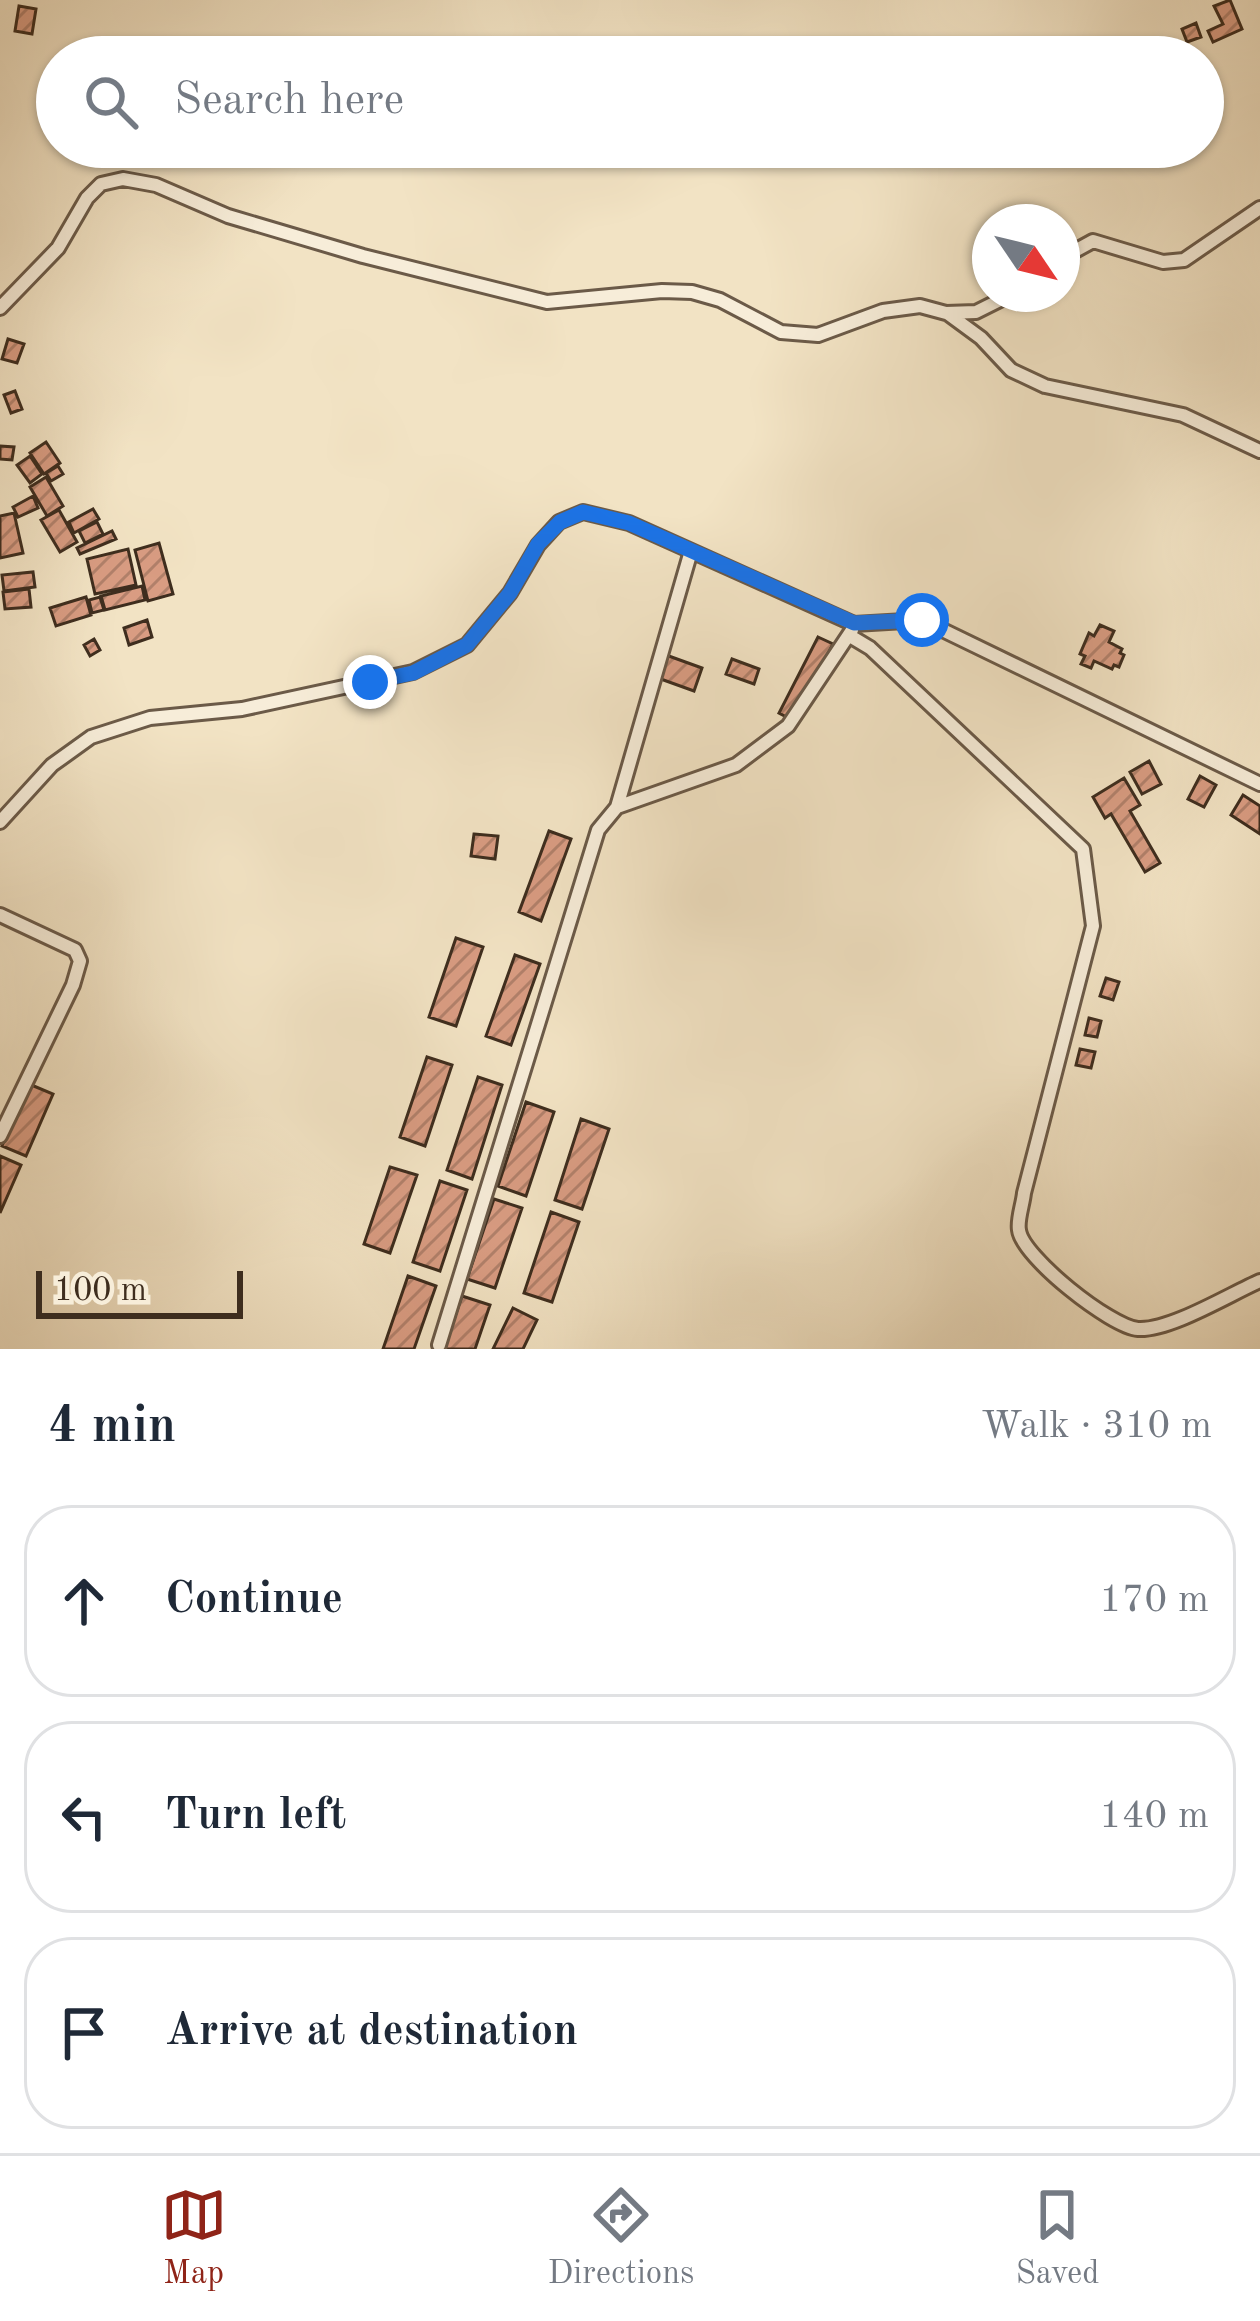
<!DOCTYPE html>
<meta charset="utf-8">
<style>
:root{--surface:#fff;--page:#f6f6f7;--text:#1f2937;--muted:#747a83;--line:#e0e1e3;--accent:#8f2418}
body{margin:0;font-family:"Old Standard TT",serif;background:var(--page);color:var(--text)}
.compass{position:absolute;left:972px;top:204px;width:108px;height:108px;border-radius:50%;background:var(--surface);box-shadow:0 3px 9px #0004;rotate:125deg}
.scale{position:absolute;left:36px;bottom:30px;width:207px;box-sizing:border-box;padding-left:12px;border:6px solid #3e2d1e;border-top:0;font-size:33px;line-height:42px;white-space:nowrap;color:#3e2d1e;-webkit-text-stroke:9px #f7edd9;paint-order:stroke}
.stop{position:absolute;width:36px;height:36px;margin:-27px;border:9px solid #1a73e8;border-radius:50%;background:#fff}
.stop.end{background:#1a73e8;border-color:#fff;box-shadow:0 3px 12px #0008}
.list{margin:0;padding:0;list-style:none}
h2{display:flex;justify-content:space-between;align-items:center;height:156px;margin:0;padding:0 48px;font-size:51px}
h2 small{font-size:39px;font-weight:400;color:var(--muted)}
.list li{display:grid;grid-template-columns:78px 1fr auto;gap:36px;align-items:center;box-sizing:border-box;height:192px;margin:0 24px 24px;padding:0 24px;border:3px solid var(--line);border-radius:48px}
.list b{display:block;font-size:45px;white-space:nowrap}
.list em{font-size:39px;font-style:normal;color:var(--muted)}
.icon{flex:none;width:66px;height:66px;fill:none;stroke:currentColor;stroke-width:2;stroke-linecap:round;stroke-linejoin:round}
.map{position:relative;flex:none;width:1260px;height:1349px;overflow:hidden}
.search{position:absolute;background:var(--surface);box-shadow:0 3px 9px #0004;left:36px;right:36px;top:36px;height:132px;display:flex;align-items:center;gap:30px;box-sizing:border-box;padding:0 42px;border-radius:66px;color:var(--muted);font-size:45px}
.sheet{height:804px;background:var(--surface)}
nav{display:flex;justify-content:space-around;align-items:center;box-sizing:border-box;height:168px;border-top:3px solid var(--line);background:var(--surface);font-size:33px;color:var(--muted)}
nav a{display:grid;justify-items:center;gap:6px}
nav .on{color:var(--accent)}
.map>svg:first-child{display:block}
.building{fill:url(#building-hatch);stroke:#3e2d1e;stroke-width:3}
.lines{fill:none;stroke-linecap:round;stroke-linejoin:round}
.minor-casing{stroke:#6b5a48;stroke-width:18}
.minor{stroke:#f7edd9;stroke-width:12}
.route{stroke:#1a73e8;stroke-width:15}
</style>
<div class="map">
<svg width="1260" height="1349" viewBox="0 0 1260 1349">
<defs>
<pattern id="building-hatch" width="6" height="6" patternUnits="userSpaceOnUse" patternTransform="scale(3)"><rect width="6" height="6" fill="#d99c82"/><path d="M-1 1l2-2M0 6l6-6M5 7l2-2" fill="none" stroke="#b1806a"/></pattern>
</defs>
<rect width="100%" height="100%" fill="#f2e3c4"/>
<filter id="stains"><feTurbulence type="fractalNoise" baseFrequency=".00167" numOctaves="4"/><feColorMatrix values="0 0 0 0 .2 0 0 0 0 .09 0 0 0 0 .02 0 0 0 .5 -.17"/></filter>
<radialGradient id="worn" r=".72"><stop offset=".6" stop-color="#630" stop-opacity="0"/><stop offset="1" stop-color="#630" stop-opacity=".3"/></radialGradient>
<path class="building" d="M1230,0L1242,29L1213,42L1208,31L1223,24L1214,6Z
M19,6L36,9L32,34L15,31Z
M1196,23L1201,37L1187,42L1182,29Z
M8,339L24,344L17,363L2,359Z
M15,391L22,409L11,413L4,395Z
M46,442L60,463L44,474L30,453Z
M0,446L14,447L12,460L0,459Z
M30,456L42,474L30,483L17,465Z
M58,466L63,474L51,481L46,473Z
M46,477L63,506L47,516L30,487Z
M33,496L38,508L18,517L13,507Z
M93,509L99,519L74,533L69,522Z
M59,510L77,542L60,552L41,520Z
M14,513L23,553L0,558V516Z
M97,522L103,534L85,543L79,531Z
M112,531L116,539L80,554L77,548Z
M159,543L173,594L148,601L135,550Z
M128,549L136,585L95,594L87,559Z
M33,572L35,587L4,591L2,575Z
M142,586L145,600L105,610L101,596Z
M29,589L31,607L5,609L3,592Z
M86,597L91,615L56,626L50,608Z
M100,597L104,610L92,613L89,600Z
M147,620L152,637L129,645L124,628Z
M1100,625L1114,631L1109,642L1122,649L1120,653L1124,655L1119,667L1114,665L1112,669L1094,661L1091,668L1081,664L1085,656L1080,654L1089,633L1094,636Z
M818,637L833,644L794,721L779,713Z
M94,639L100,650L90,656L84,645Z
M666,655L702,668L694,691L658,678Z
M732,659L759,669L754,684L726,674Z
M1149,761L1161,784L1142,794L1130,772Z
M1200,776L1216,785L1204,807L1188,799Z
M1124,778L1140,805L1130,811L1160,863L1145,872L1111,814L1105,818L1093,797Z
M1243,795L1260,806V834L1231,815Z
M549,831L571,839L541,921L519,912Z
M474,834L498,836L495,859L471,856Z
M456,938L483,947L456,1026L429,1017Z
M515,955L540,964L511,1045L486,1036Z
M1106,978L1119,982L1113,1000L1100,996Z
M1089,1018L1101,1021L1097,1037L1085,1035Z
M1080,1049L1095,1052L1091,1068L1076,1065Z
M427,1057L452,1065L425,1146L400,1137Z
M478,1077L502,1085L472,1179L447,1170Z
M29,1084L53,1094L26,1156L2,1146Z
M526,1102L554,1112L526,1196L498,1186Z
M581,1119L609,1129L582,1209L555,1200Z
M0,1156L21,1165L0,1213Z
M390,1167L417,1175L390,1253L364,1244Z
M440,1181L467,1190L440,1271L413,1262Z
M494,1199L522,1208L495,1288L467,1279Z
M551,1212L579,1222L552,1302L524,1293Z
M408,1276L436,1286L414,1349H383Z
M462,1296L490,1305L475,1349H444Z
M513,1308L537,1320L523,1349H493Z"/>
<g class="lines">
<g class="minor-casing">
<path id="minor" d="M1062,258L1093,241L1163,262L1184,260L1260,208
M0,308L58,248L87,198L101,184L123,179L156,185L228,216L363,256L547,302L662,291L692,292L720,300L781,332L818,335L883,311L920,306L946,313L976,312L1012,294
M947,313L981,338L1011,370L1045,386L1183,415L1260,451
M850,636L870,648L1083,849L1093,926L1024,1193C1023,1204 1017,1220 1019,1230C1022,1257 1111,1327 1138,1329C1170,1331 1230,1294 1260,1281
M617,807L691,551
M0,822L52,765L91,737L150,718L242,709L413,672L467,645L510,593L538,545L559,522L583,512L629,523L854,624L922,620L1260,784
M0,915L75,950L80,961L73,985L0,1136
M439,1345L598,830L617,807L736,765L788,726L852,630"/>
</g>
<use href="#minor" class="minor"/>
</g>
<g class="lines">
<path class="route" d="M370,682L413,673L467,645L510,593L538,544L560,522L583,512L629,523L854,623L922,620"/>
</g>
<rect width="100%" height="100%" filter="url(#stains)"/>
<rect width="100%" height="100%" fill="url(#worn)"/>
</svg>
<svg class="compass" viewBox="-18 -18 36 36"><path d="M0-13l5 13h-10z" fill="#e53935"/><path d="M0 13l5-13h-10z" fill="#747a83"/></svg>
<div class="scale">100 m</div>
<div class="stop" style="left:922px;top:620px"></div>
<div class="stop end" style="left:370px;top:682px"></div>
<div class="search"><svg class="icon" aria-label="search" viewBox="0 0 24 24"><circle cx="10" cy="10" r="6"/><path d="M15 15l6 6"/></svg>Search here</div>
</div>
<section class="sheet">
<h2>4 min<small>Walk · 310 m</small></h2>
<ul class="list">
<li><svg class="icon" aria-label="ahead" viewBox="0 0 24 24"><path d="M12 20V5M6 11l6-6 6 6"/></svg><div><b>Continue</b></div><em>170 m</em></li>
<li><svg class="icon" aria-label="left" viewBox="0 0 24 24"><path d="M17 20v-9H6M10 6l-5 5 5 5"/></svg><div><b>Turn left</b></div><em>140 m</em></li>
<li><svg class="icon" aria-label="arrive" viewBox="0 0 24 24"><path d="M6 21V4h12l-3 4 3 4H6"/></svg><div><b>Arrive at destination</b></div></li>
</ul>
</section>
<nav>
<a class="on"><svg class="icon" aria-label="map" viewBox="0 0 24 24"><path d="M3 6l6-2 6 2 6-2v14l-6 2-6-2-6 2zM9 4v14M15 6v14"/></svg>Map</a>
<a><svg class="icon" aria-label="directions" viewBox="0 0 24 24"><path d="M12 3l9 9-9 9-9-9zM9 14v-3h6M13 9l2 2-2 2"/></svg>Directions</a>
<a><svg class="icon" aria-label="saved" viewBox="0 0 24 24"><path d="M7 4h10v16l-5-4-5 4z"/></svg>Saved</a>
</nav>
